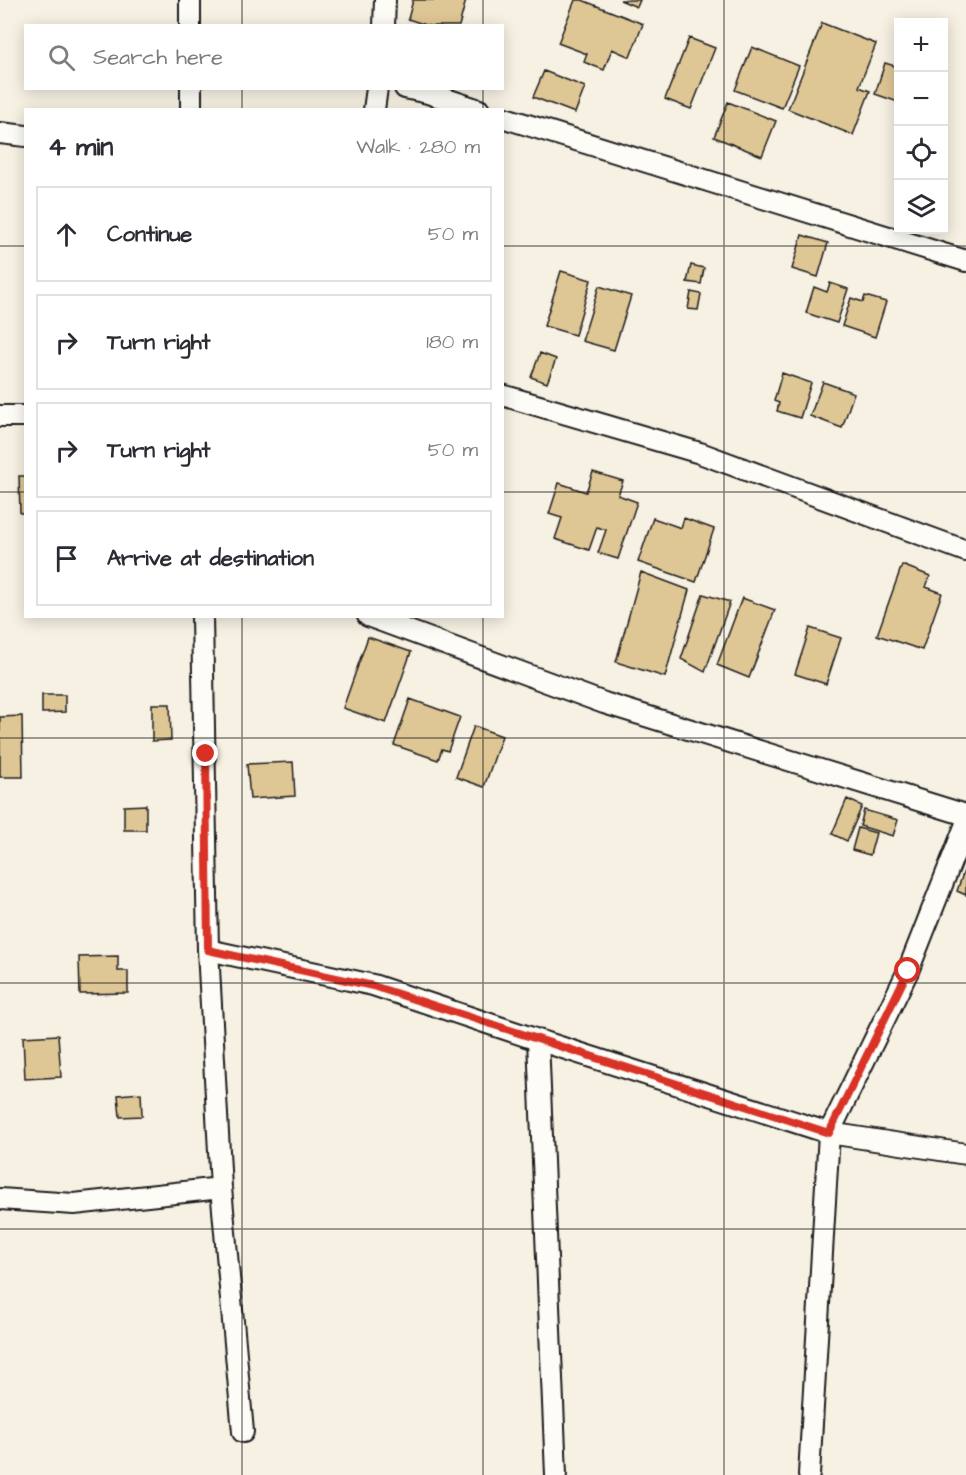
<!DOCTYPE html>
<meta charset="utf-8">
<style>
:root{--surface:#fff;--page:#f7f7f7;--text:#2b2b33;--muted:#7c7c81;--line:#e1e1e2}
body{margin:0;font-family:"Architects Daughter",sans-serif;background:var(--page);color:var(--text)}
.controls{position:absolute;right:18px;top:18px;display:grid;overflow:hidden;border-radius:0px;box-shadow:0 3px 15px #0003}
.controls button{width:54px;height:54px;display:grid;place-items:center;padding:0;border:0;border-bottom:2px solid var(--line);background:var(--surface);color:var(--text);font:30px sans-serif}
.stop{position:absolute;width:18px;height:18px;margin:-14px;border:4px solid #d93025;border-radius:50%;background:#fff}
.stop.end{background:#d93025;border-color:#fff;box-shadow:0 2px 6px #0008}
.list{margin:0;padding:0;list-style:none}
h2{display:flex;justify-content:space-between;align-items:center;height:78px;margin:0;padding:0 24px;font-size:26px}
h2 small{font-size:20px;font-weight:400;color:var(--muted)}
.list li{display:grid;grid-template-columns:39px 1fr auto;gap:18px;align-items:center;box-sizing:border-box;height:96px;margin:0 12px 12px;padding:0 12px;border:2px solid var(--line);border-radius:0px}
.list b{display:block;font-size:22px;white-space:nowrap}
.list em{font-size:20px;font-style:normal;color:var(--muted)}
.icon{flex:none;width:33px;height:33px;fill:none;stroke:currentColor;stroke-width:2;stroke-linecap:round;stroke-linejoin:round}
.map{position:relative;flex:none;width:966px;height:1475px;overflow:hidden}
.search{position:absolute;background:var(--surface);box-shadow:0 3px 15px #0003;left:24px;top:24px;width:480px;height:66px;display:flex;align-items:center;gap:15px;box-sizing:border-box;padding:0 21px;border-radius:0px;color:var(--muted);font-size:22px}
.panel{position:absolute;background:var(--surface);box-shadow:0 3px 15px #0003;left:24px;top:108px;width:480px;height:510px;border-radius:0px}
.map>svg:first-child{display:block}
.building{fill:#dfc695;stroke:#1c1c1c;stroke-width:1.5}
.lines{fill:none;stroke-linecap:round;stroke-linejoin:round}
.street-casing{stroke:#1c1c1c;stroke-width:24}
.street{stroke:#fdfcf7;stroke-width:20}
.route{stroke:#d93025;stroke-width:8}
.grid{fill:none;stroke:#1c1c1c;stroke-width:1.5;stroke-opacity:0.55}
</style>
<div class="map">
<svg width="966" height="1475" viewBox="0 0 966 1475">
<rect width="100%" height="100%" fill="#f7f1e3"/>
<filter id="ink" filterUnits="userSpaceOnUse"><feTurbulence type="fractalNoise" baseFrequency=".0167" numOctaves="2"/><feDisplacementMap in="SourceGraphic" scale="12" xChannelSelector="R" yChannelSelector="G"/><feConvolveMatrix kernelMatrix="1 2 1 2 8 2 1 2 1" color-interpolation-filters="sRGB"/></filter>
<g filter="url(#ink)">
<path class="building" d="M413,0H466L459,26H429L408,19Z
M575,0H582L643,24L630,57L612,49L604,70L584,62L587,54L558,43Z
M620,0H640L637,7Z
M822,23L876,44L859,87L870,91L853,135L788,109Z
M689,38L715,48L691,109L665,99Z
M752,47L799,66L782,108L735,90Z
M885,63L898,67V102L875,94Z
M544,71L585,87L575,113L533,97Z
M728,102L776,121L762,156L714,137Z
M802,235L828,243L818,277L792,269Z
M691,265L704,268L701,284L687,282Z
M561,271L591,280L575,335L544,326Z
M830,283L848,289L837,323L806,313L814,287L827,292Z
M599,286L631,296L614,350L582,341Z
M691,292L701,294L698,310L688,309Z
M865,296L886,302L875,337L842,326L851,298L863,302Z
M540,353L556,359L547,383L531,377Z
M782,373L811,383L800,418L777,411L779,403L774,401Z
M823,382L854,393L842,428L810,416Z
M593,472L623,481L618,495L637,502L618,559L598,553L606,530L597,527L589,550L555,539L562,518L549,514L559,483L586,492Z
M19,476H26V513H20Z
M653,518L681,528L684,518L714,529L696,582L638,562Z
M902,565L930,576L926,587L942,593L922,650L877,635Z
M641,572L689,590L665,677L616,662Z
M703,594L730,602L705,672L681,659Z
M742,598L775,610L749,678L717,665Z
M810,628L841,638L826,684L795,674Z
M368,637L411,652L386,723L343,708Z
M42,695H65V712L42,713Z
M410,699L460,717L448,751L442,749L438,760L394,745Z
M152,704H170L171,740L152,741Z
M22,716L23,777H0V717Z
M474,726L502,736L484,787L456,777Z
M293,762L295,796L250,799L247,764Z
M847,799L862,806L847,841L832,834Z
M146,805V830H124V806Z
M864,810L898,820L893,836L860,826Z
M858,828L876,833L870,855L852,850Z
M966,865V895L957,891Z
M118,956V971H128V993L80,994L79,957Z
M58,1035L61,1077L25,1079L23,1037Z
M141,1093L142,1116L120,1117L118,1095Z"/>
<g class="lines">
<g class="street-casing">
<path id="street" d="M190,0V26
M384,26L385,0
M191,88V110
M405,88L428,93L479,110
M374,110L377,88
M502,117L966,261
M0,133L26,136
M502,395L700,453L966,551
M0,416H26
M202,616L208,950L221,1188L243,1432
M368,616L604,703L966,815
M208,950L373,985L538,1040L556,1475
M538,1040L829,1133L966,1154
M0,1199L74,1204L221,1188
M809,1475L829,1133L908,971L966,824"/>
</g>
<use href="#street" class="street"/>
</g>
</g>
<g class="lines" filter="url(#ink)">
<path class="route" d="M206,754L208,950L373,986L829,1133L908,971"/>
</g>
<path class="grid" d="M242,0V26M483,0V26M724,0V1475M242,88V110M483,88V110M0,246H26M502,246H966M0,492H26M502,492H966M242,616V1475M483,616V1475M0,738H966M0,983H966M0,1229H966"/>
</svg>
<div class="controls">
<button>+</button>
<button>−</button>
<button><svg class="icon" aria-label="locate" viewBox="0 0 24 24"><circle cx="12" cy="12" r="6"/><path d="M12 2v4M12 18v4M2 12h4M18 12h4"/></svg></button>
<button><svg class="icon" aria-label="layers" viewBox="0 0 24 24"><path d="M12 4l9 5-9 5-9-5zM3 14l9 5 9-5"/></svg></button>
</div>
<div class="stop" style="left:908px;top:971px"></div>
<div class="stop end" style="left:206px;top:754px"></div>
<div class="search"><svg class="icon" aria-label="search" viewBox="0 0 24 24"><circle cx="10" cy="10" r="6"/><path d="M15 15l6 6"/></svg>Search here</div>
<section class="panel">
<h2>4 min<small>Walk · 280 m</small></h2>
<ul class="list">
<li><svg class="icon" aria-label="ahead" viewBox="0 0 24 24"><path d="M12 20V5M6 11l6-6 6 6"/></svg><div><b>Continue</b></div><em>50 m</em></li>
<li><svg class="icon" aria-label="right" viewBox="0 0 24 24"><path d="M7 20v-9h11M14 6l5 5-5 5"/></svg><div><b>Turn right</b></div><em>180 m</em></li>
<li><svg class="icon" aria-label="right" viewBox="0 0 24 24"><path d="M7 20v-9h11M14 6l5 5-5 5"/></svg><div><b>Turn right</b></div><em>50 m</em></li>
<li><svg class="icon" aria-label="arrive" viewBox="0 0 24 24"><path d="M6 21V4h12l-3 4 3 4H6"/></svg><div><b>Arrive at destination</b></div></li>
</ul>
</section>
</div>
